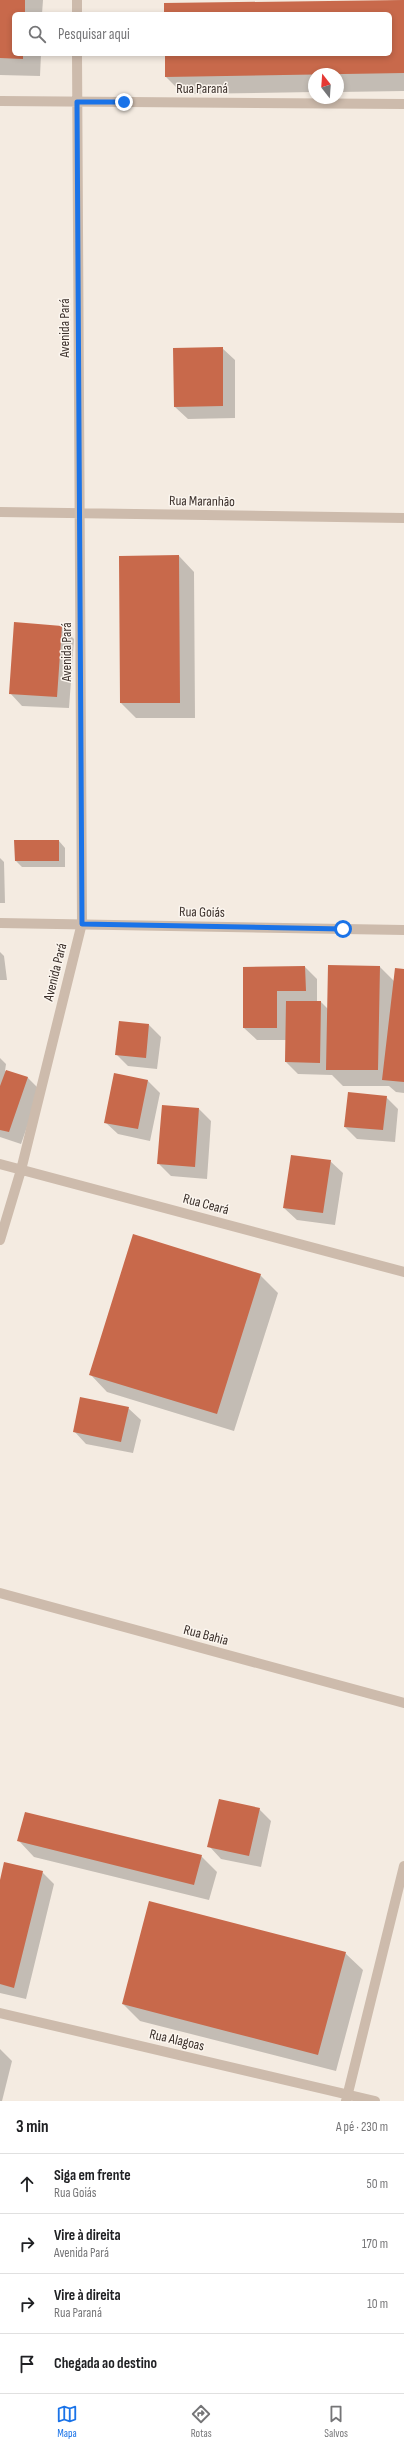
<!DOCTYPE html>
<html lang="pt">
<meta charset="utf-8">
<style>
:root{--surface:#fff;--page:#f2f2f2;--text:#202124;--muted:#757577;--line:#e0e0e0;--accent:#1a73e8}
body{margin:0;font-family:"Sofia Sans Condensed",sans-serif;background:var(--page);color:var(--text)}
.compass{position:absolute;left:308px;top:68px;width:36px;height:36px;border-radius:50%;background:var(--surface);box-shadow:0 2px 6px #0003;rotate:343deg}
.stop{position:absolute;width:12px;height:12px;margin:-9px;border:3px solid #1a73e8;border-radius:50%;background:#fff}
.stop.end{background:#1a73e8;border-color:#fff;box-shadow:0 1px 4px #0008}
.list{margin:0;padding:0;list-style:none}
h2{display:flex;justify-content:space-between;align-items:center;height:52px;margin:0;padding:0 16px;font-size:17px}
h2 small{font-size:13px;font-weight:400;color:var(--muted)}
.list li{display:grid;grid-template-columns:26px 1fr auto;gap:12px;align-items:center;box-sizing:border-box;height:60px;padding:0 16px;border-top:1px solid var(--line)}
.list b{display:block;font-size:15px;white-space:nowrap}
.list p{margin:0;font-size:13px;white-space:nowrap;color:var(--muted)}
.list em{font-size:13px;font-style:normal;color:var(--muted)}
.icon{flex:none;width:22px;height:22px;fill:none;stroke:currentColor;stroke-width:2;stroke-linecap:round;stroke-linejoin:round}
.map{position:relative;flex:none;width:404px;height:2101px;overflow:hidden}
.search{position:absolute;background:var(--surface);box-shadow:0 2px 6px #0003;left:12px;right:12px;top:12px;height:44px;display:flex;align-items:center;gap:10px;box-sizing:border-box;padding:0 14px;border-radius:6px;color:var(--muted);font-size:15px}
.sheet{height:292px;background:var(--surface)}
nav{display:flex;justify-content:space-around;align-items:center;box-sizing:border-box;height:56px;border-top:1px solid var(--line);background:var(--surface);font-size:11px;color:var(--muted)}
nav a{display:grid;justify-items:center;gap:2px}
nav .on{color:var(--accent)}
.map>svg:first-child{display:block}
.shadow{fill:#0003}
.building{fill:#c8694b}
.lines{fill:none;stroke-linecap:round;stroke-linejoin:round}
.minor{stroke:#cdbbac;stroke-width:10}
.tertiary{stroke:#cdbbac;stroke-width:10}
.route{stroke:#1a73e8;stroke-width:5}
.labels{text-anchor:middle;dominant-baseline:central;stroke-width:3;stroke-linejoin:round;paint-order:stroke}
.street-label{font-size:14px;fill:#3b302b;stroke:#fbf5ee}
</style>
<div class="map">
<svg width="404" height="2101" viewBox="0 0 404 2101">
<rect width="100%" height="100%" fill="#f4ebe1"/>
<path class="shadow" d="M0,0H43L42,14H14V54H41L40,76L0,75Z
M404,0V91L338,92V74H314V92L183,94L166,77V54H390V14H165Z
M222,348L235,360V418L188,419L175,407Z
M179,556L194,572L195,718H136L121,703Z
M62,627L74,639L69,708L22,706L10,693Z
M59,841L65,848V867H22L16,861Z
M0,858L4,862L5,903H0Z
M0,952L4,956L7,980H0Z
M305,967L317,979V1002H321L329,1010L380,967L395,982L404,970V1093L396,1092L389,1086H343L332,1075L298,1074L286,1062V1040H257L244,1028V968Z
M149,1025L161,1037L157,1069L128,1066L116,1054Z
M0,1058L6,1064L5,1071L28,1078L40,1090L21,1144L0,1137Z
M115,1074L148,1081L160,1093L150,1141L118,1134L105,1122Z
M386,1097L398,1109L395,1142L357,1139L345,1127Z
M199,1109L211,1121L207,1179L171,1176L159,1164Z
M330,1161L343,1173L335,1225L297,1220L284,1208Z
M260,1275L278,1293L234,1431L107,1392L90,1374Z
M128,1408L141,1420L133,1453L86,1444L74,1431Z
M259,1809L271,1821L261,1867L221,1859L209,1846Z
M19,1841L201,1856L217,1872L209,1900L34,1857Z
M42,1872L54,1884L26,1999L0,1993V1884Z
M345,1953L363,1970L336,2071L140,2021L123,2004Z
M0,2049L12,2061L2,2101H0Z"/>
<path class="building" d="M0,0H25V14H14V54H23V59L0,58Z
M404,0V73L165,77V54H390V14H164V3Z
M223,347V406L174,407L173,348Z
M179,555L180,703H120L119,556Z
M14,622L62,626L57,697L9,694Z
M14,840H59V861H15Z
M328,965L380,966L378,1070H326Z
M305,966L306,991H277V1028H243V967Z
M395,968L404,969V1082L382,1080Z
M286,1001H321L320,1063L285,1062Z
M119,1021L149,1024L146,1058L115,1055Z
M6,1070L28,1077L9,1132L0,1130V1086Z
M114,1073L148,1080L138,1129L104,1123Z
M348,1092L387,1096L383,1130L344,1127Z
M162,1105L199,1108L195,1167L157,1164Z
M291,1155L331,1160L323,1213L283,1208Z
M133,1234L261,1274L217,1414L89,1375Z
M80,1397L129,1407L121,1442L73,1432Z
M219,1799L260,1808L249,1856L207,1847Z
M25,1812L202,1855L194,1885L17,1841Z
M4,1862L43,1871L14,1988L0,1984V1880Z
M149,1901L346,1952L318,2055L122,2004Z"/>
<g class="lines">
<path class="minor" d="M77,14V0
M0,101L404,104
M0,512L404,518
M0,1164L404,1272
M0,1240L21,1170L82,923L77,54
M0,1593L404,1703
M0,2013L375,2101
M346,2101L404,1866"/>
<path class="tertiary" d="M0,923L404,930"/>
</g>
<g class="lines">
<path class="route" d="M124,102H77L82,924L343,929"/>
</g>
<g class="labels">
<g class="street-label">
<text x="202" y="88">Rua Paraná</text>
<text transform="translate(64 328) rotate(-90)">Avenida Pará</text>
<text transform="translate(202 501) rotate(1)">Rua Maranhão</text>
<text transform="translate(66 652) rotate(-90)">Avenida Pará</text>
<text transform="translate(202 912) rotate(1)">Rua Goiás</text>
<text transform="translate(55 972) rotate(-76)">Avenida Pará</text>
<text transform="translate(206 1204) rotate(15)">Rua Ceará</text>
<text transform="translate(206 1635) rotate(15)">Rua Bahia</text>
<text transform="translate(177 2040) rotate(13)">Rua Alagoas</text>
</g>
</g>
</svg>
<svg class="compass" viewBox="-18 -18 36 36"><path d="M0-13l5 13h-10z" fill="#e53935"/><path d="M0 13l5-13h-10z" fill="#757577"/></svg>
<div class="stop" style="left:343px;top:929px"></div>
<div class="stop end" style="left:124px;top:102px"></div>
<div class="search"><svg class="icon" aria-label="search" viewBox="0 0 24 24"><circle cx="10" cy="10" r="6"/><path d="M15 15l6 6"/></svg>Pesquisar aqui</div>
</div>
<section class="sheet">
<h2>3 min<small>A pé · 230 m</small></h2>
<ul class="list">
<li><svg class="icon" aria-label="ahead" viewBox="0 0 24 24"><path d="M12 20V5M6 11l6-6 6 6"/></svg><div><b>Siga em frente</b><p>Rua Goiás</p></div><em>50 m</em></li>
<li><svg class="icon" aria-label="right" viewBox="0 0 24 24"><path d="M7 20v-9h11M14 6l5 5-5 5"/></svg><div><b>Vire à direita</b><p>Avenida Pará</p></div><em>170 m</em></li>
<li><svg class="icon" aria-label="right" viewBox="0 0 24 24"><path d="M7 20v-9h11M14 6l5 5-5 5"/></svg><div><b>Vire à direita</b><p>Rua Paraná</p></div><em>10 m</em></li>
<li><svg class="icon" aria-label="arrive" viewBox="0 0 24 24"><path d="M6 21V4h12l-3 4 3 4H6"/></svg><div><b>Chegada ao destino</b></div></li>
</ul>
</section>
<nav>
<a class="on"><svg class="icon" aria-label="map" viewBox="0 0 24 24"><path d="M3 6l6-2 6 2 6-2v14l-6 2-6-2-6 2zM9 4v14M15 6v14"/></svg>Mapa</a>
<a><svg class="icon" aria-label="directions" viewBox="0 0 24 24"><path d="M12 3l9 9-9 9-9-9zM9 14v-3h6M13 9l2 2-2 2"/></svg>Rotas</a>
<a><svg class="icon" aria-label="saved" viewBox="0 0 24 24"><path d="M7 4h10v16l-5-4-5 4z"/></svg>Salvos</a>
</nav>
